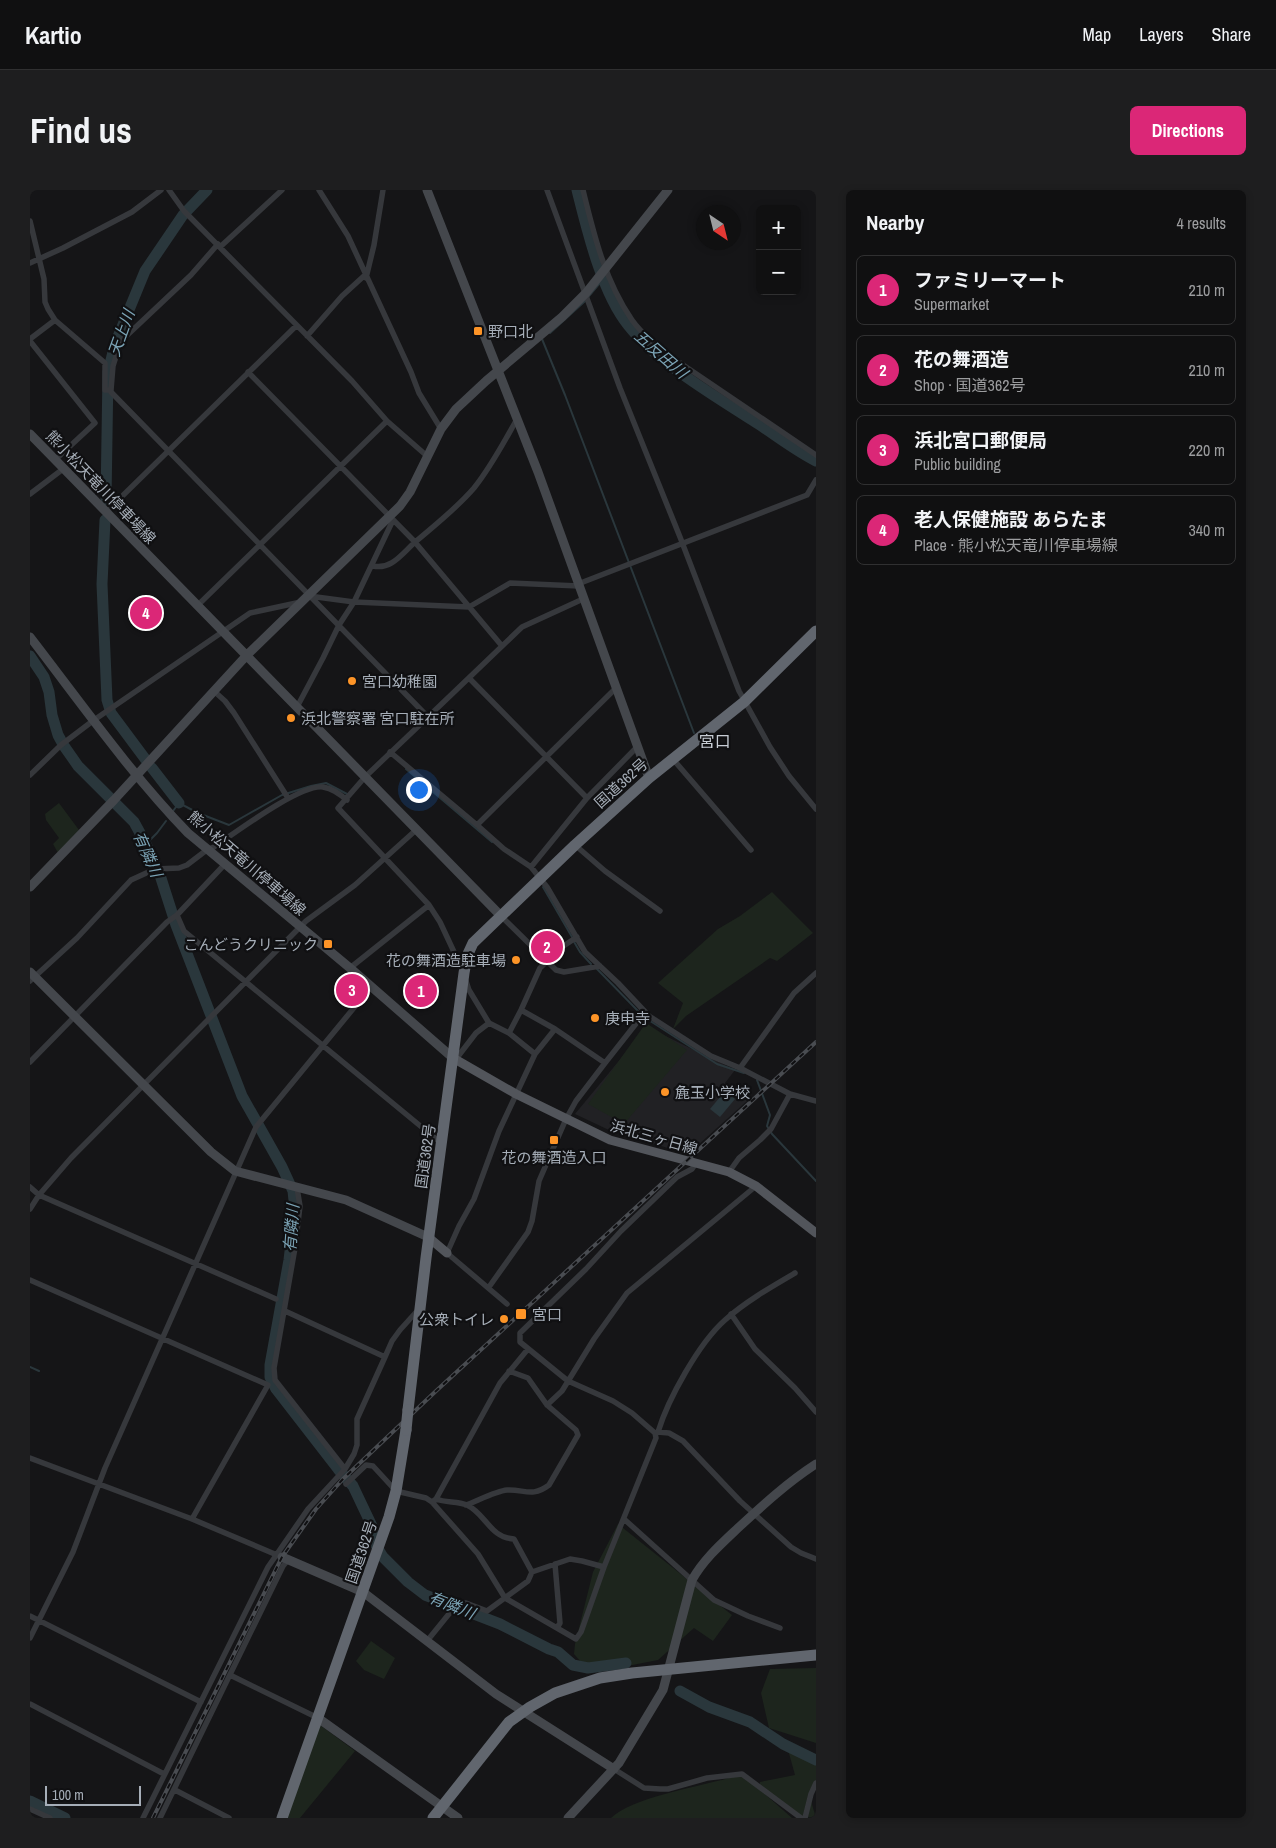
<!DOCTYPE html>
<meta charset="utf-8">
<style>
:root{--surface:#101011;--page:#1e1e1f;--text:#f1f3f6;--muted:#9c9d9f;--line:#303031;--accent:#db2777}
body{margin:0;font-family:"Archivo Narrow","Noto Sans JP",sans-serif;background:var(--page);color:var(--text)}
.controls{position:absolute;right:15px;top:15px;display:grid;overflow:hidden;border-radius:8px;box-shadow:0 2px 8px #0003}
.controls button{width:45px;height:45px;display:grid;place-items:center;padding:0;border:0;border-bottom:1px solid var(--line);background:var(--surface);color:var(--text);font:25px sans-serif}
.compass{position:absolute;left:666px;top:15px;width:45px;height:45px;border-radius:50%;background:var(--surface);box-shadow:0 2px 8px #0003;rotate:145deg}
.scale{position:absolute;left:15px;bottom:12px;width:96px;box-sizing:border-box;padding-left:5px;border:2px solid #a6aeb8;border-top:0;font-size:14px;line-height:18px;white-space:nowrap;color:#a6aeb8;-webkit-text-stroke:4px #101012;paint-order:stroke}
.you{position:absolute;left:388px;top:599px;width:18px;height:18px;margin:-12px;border:4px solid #fff;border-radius:50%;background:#1a73e8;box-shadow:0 0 0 8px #1a73e833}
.badge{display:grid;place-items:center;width:32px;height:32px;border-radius:50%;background:var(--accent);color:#fff;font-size:16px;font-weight:700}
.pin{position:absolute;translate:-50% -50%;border:2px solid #fff;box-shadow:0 1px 5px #0006}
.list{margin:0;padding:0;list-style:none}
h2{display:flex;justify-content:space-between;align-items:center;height:65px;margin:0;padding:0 20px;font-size:21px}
h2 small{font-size:16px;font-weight:400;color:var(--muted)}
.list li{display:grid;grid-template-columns:32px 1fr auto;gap:15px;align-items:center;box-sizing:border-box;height:70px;margin:0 10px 10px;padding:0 10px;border:1px solid var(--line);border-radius:8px}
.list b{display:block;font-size:19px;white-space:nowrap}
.list p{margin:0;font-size:16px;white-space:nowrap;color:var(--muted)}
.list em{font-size:16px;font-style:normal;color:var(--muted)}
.map{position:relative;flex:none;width:786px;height:1628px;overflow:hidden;border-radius:8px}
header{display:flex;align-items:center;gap:30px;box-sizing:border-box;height:70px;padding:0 25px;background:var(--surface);border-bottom:1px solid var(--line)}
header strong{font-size:24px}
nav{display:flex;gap:28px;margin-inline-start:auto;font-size:18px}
.intro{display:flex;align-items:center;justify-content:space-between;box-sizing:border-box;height:120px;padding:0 30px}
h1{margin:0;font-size:35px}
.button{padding:12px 22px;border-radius:8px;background:var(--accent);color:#fff;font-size:18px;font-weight:700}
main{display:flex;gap:30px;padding:0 30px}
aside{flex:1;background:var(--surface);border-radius:8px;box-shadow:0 2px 8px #0003}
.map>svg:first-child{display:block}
.built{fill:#212124}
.green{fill:#1d251d}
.water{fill:#2a373c}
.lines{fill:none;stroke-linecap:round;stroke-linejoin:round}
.stream{stroke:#2a373c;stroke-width:2}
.river{stroke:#2a373c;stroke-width:11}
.street{stroke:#36383c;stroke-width:5.5}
.secondary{stroke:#44474c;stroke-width:9}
.primary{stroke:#52555b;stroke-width:9}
.highway{stroke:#61666e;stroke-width:11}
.rail-casing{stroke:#494c51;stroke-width:4}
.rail{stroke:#101012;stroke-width:2;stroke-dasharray:5.5;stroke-linecap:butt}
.highway-bridge{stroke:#61666e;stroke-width:11}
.poi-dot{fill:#fd9427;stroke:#101012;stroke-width:2}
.labels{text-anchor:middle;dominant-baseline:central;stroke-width:4.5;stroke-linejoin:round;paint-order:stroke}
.poi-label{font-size:15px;fill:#a6aeb8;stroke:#101012;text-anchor:start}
.street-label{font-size:15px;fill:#a6aeb8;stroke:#101012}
.water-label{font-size:16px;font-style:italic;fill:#7ba3b5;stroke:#101012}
.neighbourhood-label{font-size:16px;fill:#c7ccd4;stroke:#101012}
</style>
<header>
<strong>Kartio</strong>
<nav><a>Map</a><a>Layers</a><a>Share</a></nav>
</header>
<div class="intro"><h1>Find us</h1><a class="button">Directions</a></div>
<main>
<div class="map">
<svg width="786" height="1628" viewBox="0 0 786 1628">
<rect width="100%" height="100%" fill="#151517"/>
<path class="built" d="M617,837L705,880L695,893L717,911L658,964L581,941L545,924Z"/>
<path class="green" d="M29,613L49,640L28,663L23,654L29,648L16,630L15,624Z
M742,702L783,743L747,771L740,768L656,826L643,839L653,813L628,793L688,739L710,726Z
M616,833L657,860L594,934L558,914Z
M588,1334L702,1425L683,1451L664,1438L628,1470L592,1477L558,1480L544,1464L545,1454L563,1382Z
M341,1451L365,1468L354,1489L334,1480L326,1471Z
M786,1478V1553L739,1538L731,1503L740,1479Z
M290,1535L325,1561L270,1628H254Z
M757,1556L786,1572V1594L781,1611L786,1628C764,1628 747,1610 730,1598V1592L765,1585Z
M712,1584L762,1628H581C606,1605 677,1596 712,1584Z"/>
<path class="water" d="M695,901L705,909L690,927L680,919Z"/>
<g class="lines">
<path class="stream" d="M520,143L554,112L574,88
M512,149L535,205L664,543
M376,579L462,652
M143,621L149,613L168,623L199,635L252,605L281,596L296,593L317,604
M116,654L127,643L136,631
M513,697L542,747
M543,750L550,762L561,774
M567,779L611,824
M614,827L687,874L714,883
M727,890L740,925L737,936L742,944L786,991
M0,1177L9,1181"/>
<path class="river" d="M547,0C557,40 572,103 598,135C627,172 682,204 722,230C743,243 764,260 786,271
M76,310L78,182L85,154L115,81L153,25L177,0
M75,330L72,394L77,510L81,523L116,570
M0,466L14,487L19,502L22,525L28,545L34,556L48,576L104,632L116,654L129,682L146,735L212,906L252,977L263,1001L265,1020L259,1070L240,1175V1187L246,1199L308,1279L323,1296L342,1336L344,1352L353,1367L378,1392L395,1405L470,1434L519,1459L528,1462L543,1475L558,1478L596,1473
M122,578L149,613
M650,1501L679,1517L720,1532L753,1554L786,1570
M0,1611L35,1628"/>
<path class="street" d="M139,0L154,21L322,191L357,231L397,266
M289,0L318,46L381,182L389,203L411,239
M517,0L590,198L650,347L709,501L740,557L759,586L786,619
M553,0C564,45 575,91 602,130C609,140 619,149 628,158L786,265
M0,31L14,89L15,112L18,119L25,130L75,173V200H81V202L398,527L335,587L308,618L399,715L410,732L432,779
M190,57L252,0
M0,73L33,58L102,22L131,0
M336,88L344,55L353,0
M277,146L312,106L335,85
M0,149L25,130
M0,151L65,233L25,270
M218,182L384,351L472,456
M81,200L83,176L91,151L161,85L188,54
M0,304L33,279
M76,322L266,136
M343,376C361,380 372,364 384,353C405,335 426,319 444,298C461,277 474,252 487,229
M548,394L777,305L786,290
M279,406L324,412L439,417L480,393L549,396
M168,415L357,231
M440,489L557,608L607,557
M185,502L195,511L204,523L258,608
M267,517L293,468L309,435L324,412L363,330
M398,527L492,437L553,409
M360,562L447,635L474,659L501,677L517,697L555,762L588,793L619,826L681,866L710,878L760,904L786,911
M642,568L721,660
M0,585L31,555L64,530L220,423L271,412
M447,635L586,498
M545,655L575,681L630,721
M501,677L557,608
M147,725L154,741L411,953
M471,726L526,780L534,782L570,776
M320,778L399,715
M0,791L47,748L101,690L125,679L149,678L157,675L178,659L184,657C205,643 270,594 293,597C303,599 309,604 317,610
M436,791L439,800L459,833L479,843
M491,820L525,839L575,873L612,826L616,823
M505,864L525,839
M426,869L446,843L459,833
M0,872L137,732L147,725L195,674
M710,878L764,803L786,783
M699,982L709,968L730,950L741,939L760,904
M0,997L9,1005L246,1109
M267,998L270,1016L265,1058L244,1178L245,1190L315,1279L324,1264L327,1255V1229L355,1167L362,1151L370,1140L388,1120
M0,1019L9,1005L41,968L276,731L325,695L386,640
M0,1090L238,1195L162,1329
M459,1097L498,1042L502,1031L509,991L536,929L546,911L575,873
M477,1114L417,1063L429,1036L444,1009L469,941L505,864L479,843L491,820L510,778L532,757L547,747
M255,1121L355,1167
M701,1124L725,1159L765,1198L786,1222
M517,1215L532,1201L564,1149L597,1103L726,996
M627,1242L639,1243L653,1251L710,1311L761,1357L771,1363L786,1369
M628,1242C638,1209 669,1153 695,1130C715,1112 741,1097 765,1083
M0,1268L162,1329L247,1365
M316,1294L336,1275L343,1276L366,1301L396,1308L402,1312L448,1364L475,1408L546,1449L551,1442L574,1377L626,1248L625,1243L602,1223L583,1211L538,1191L490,1152V1143L556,1079L591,1041L647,987L662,979L666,973
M406,1309C416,1313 427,1311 437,1315C456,1324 460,1348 484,1349L502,1382
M402,1312L406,1309L470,1193L498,1159
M436,1315C447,1311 466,1301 477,1300C494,1299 502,1308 519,1295L548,1245L546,1240L517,1215L498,1188L479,1181
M594,1329L684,1410L718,1426L750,1438
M525,1374L530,1433L527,1438
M0,1426L171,1512
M0,1448L43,1362L75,1278L226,937L341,797
M397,1451L427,1414L436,1413L457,1421L498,1391L502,1382L540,1369L552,1371L574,1377
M200,1485L288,1528
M0,1514L134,1584
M584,1579L614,1598L630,1599H638L677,1588L712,1584L771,1628
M145,1600L199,1628
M0,1619L20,1628
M113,1628L238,1377L278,1319L315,1279
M130,1628L253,1376L258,1370
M775,1628L781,1604L786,1593"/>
<path class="secondary" d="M397,0L508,282L619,588
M0,244L471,726
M0,447C51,513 100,583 158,643L320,778L423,868
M0,697L84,610L217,465L370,316L380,302L411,239L426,219L456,191L532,127L556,103L638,0
M0,782L181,962L205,981L316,1010L398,1047
M252,1367L333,1402L466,1504L584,1579
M288,1528L428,1628
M538,1628L589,1573L633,1500L662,1390C674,1369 691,1354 708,1338C733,1315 758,1292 786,1274"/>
<path class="primary" d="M423,868L486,904L580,950L699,982L726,996L786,1043
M398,1047L417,1063"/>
<path class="highway" d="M378,1220L396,1068L434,783L437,766L443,753L545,655L619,588L714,512L786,441
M252,1628L359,1327L366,1301L376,1240
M403,1628L479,1532L500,1517L525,1503L570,1488L602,1483L786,1465"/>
<g class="rail-casing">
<path id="rail" d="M123,1628L252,1367L286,1319L313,1289L406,1201L786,852"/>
</g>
<use href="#rail" class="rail"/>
<path class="highway-bridge" d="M376,1240L378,1220"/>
</g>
<g class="poi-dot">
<rect x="443" y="136" width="10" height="10" rx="2.5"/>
<circle cx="322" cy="491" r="5"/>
<circle cx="261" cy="528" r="5"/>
<rect x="293" y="749" width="10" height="10" rx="2.5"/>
<circle cx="486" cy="770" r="5"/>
<circle cx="565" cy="828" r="5"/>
<circle cx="635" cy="902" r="5"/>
<rect x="519" y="945" width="10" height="10" rx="2.5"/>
<rect x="485" y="1118" width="12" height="12" rx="2.5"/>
<circle cx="474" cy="1129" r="5"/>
</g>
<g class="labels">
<g class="poi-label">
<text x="458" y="141">野口北</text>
<text x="332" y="491">宮口幼稚園</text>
<text x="271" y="528">浜北警察署 宮口駐在所</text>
<text x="288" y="754" text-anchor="end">こんどうクリニック</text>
<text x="476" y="770" text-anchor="end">花の舞酒造駐車場</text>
<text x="575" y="828">庚申寺</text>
<text x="645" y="902">麁玉小学校</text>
<text x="524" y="967" text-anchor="middle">花の舞酒造入口</text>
<text x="502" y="1124">宮口</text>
<text x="464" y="1129" text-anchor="end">公衆トイレ</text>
</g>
<g class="street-label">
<text transform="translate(71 297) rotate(46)">熊小松天竜川停車場線</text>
<text transform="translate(591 593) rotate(-42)">国道362号</text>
<text transform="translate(217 673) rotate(41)">熊小松天竜川停車場線</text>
<text transform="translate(624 947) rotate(16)">浜北三ヶ日線</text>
<text transform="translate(395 966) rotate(-82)">国道362号</text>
<text transform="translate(331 1362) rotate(-71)">国道362号</text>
</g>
<g class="water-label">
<text transform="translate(91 143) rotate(-70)">天上川</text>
<text transform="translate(631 164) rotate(41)">五反田川</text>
<text transform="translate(118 664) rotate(66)">有隣川</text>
<text transform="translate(261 1038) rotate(-86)">有隣川</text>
<text transform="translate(422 1415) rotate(22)">有隣川</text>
</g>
<g class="neighbourhood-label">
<text x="685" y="551">宮口</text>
</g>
</g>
</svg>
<div class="controls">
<button>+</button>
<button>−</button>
</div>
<svg class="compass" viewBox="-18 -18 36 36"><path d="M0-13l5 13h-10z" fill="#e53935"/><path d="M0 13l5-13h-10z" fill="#9c9d9f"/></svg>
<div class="scale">100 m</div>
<div class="you"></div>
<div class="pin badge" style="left:391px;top:801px">1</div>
<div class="pin badge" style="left:517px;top:757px">2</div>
<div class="pin badge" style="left:322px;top:800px">3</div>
<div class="pin badge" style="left:116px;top:423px">4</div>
</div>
<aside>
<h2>Nearby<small>4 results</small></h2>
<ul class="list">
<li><span class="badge">1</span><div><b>ファミリーマート</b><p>Supermarket</p></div><em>210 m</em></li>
<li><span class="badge">2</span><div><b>花の舞酒造</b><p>Shop · 国道362号</p></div><em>210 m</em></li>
<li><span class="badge">3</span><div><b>浜北宮口郵便局</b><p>Public building</p></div><em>220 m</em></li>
<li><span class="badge">4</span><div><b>老人保健施設 あらたま</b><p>Place · 熊小松天竜川停車場線</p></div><em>340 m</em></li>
</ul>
</aside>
</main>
